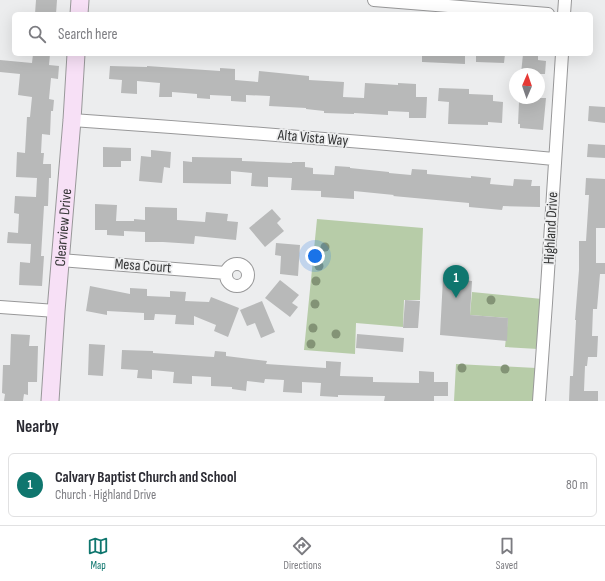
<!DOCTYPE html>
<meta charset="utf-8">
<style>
:root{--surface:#fff;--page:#f7f7f7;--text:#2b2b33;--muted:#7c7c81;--line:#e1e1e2;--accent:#0f766e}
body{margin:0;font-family:"Sofia Sans Condensed",sans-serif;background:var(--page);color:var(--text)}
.compass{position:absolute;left:509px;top:68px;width:36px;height:36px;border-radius:50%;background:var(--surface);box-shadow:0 4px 16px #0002;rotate:2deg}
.you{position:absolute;left:315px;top:256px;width:14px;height:14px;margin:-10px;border:3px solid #fff;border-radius:50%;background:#1a73e8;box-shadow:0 0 0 6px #1a73e833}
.badge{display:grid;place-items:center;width:26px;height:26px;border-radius:50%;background:var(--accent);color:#fff;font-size:13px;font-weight:700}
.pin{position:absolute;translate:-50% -33px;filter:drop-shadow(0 1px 2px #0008)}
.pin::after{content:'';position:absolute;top:21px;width:14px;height:12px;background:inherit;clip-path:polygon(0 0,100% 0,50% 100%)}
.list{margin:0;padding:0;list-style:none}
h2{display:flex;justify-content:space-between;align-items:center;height:52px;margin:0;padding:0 16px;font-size:17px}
h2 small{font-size:13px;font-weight:400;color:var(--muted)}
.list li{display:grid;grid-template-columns:26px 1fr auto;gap:12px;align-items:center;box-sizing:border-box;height:64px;margin:0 8px 8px;padding:0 8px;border:1px solid var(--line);border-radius:6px}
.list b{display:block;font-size:15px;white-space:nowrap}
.list p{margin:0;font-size:13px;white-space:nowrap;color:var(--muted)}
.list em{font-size:13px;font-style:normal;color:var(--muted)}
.icon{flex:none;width:22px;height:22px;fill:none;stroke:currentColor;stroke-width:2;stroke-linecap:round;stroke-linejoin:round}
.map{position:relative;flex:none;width:605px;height:401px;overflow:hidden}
.search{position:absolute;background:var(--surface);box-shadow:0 4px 16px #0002;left:12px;right:12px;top:12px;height:44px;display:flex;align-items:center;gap:10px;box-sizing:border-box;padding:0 14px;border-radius:6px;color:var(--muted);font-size:15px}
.sheet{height:124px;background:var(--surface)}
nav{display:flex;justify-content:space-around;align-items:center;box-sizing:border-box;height:56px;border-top:1px solid var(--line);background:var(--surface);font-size:11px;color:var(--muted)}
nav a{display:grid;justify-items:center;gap:2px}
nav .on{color:var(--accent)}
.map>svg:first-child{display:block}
.green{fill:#b7cca8}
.building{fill:#b8b9b9}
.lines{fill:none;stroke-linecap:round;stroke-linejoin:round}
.street-casing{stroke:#989899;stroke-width:14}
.secondary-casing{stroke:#989899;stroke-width:19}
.street{stroke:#fff;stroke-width:12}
.secondary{stroke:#f7e0f6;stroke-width:17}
.tree{fill:#839376}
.labels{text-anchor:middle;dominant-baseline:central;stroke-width:3.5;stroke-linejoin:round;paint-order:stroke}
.street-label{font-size:15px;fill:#353636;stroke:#ecedee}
</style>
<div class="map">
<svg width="605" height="401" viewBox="0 0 605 401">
<rect width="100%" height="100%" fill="#ecedee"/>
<path class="green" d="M317,219L423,228L420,300H404L403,327L356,323L355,354L304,350Z
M472,292L542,299L538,349L505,347L508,318L470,315Z
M456,364L536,368L534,401H454Z"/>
<path class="building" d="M36,0H57L56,14H35Z
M33,54H50L49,65L59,66L58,79L51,78L49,99L54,100L53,111H51L50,135L42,134L41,153H44L43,164H51V178H49L48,206H44L41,256H44L42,286L19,285L20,262L30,263L31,244L7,243L8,232L18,233L19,214L14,213L15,196L36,197L37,178L16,177L17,152L25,153L27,117H30L32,97L18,95L20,74L0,72V60L32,63Z
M422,54H465V64L422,62Z
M476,54H505L504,63L476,62Z
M523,54H538V60L546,61L545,74H521Z
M110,66L147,67V66L220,71V68L235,69V80L258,82L259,71L309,76V80L344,82L343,97L364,98L365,83L398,85V83L416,84V97H427L426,118H409V112L388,111V115L354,113V114L324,113V111L306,109V108L269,106L270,96L246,95V102L231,101V96L210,95V99L197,98V94L172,92V97H159L160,83L137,81V94L121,93L122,80L109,79Z
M439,88L469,89V94L493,95V101L503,102L502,123L488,122V125L448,124L449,102L438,101Z
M522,98H546L543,130L520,128V124H518L519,102L522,103Z
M589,106L605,107V123L588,121Z
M588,144L605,145V158L587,157Z
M103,147L131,148V161H121V167H103Z
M151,150L171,152L170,168L164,167L162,183L139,181L141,156L151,157Z
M192,157L242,158V161L292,163V162H305V167L313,168V174L334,175L335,166L350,167V168L389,172V173L411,175L412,169L427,170V174L471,178V176L491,178L490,184L513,186L514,179L532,180L531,186H540V207L503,206L502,210L469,207V203L393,196L394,195L354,191V199L321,197V191L291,190L292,178L268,177V187L251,186L252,173L231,171V184L183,183V161L192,162Z
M586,178L605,179V228H596V263H605V274H600L597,309H593L592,336H598L597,357H588L587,366H585L584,391H598V401H569L570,376H573L576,320H575L579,270V241H586L589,195H585Z
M95,204L117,205L116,221H134V219L145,220V207L177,208V220L205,222L206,212L228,214L227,221L238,222L236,240L195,236L194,244L163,242H145V232L124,231V236L107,235V230H95Z
M272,209L281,219L277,223L284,231L265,247L249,228Z
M276,243L300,245L298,276L280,274L281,256L275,255Z
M443,278L472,281L470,315L508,318L507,341L440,335Z
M280,280L299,295L292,303L298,307L290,317L265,298Z
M90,286L130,294V288L147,289V296L170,297V291L186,292L185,301L209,302L211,297L239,308L228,337L214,331L216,325L194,316V325L175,324L176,315L155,314L154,320H144V313L107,311V315L86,311Z
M405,300L420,301L418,328H403Z
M262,301L275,332L261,338L255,323L247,326L240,310Z
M11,334L30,335L29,346H38L37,382H28V395L24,394L23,401H4L5,394L2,393L3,365H10Z
M357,334L404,338L403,352L356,348Z
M89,344L105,345L103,376L88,375Z
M122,350L153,351V353L214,357L215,351L226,352V356L267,361L266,364L326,368V361L341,362L340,376L373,377V382L419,383V371L434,372V382H448V396H434V401H384L385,396L338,395V397L320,396L321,383L302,382V393L283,392L284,380L265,379L264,383L247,381L246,391L232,389V387L211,386V377L192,376V384L173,383L174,372L152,370V379L137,378L138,370L121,369Z"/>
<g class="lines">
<g class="street-casing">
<path id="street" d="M374,0L548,14
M564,14L565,0
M72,120C233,131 394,144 554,159
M60,260L226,273
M226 275a11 11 0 1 1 22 0a11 11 0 1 1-22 0Z
M0,307L56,311
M539,401L546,303L562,54"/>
</g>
<g class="secondary-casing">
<g id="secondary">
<path d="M79,14L80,0"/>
<path id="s1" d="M50,401L56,311L72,120L76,54"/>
</g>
</g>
<use href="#street" class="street"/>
<use href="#secondary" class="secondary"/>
</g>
<g class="tree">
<circle cx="325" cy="247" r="4.5"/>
<circle cx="319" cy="266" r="4.5"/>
<circle cx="316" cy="281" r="4.5"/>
<circle cx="491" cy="300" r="4.5"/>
<circle cx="315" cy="304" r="4.5"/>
<circle cx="313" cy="328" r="4.5"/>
<circle cx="336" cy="334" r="4.5"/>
<circle cx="311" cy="344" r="4.5"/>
<circle cx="462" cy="368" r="4.5"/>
<circle cx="505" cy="369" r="4.5"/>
</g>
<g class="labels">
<g class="street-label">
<text transform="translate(313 138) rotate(5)">Alta Vista Way</text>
<text stroke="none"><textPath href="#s1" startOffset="174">Clearview Drive</textPath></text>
<text transform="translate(551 228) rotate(-87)">Highland Drive</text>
<text transform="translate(143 266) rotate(4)">Mesa Court</text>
</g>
</g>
</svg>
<svg class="compass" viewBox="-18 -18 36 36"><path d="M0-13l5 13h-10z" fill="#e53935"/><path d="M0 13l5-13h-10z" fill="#7c7c81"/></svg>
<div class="you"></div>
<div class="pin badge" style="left:456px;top:298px">1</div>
<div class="search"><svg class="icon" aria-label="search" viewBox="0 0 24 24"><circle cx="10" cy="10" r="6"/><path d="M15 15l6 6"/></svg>Search here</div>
</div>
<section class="sheet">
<h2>Nearby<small></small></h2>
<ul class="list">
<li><span class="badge">1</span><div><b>Calvary Baptist Church and School</b><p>Church · Highland Drive</p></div><em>80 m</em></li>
</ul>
</section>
<nav>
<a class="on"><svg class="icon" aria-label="map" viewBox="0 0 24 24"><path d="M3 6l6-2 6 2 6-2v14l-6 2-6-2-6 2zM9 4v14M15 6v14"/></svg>Map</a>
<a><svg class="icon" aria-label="directions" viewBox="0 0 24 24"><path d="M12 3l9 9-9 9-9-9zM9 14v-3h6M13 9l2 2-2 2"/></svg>Directions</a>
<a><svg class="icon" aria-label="saved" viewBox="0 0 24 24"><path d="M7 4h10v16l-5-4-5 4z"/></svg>Saved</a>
</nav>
